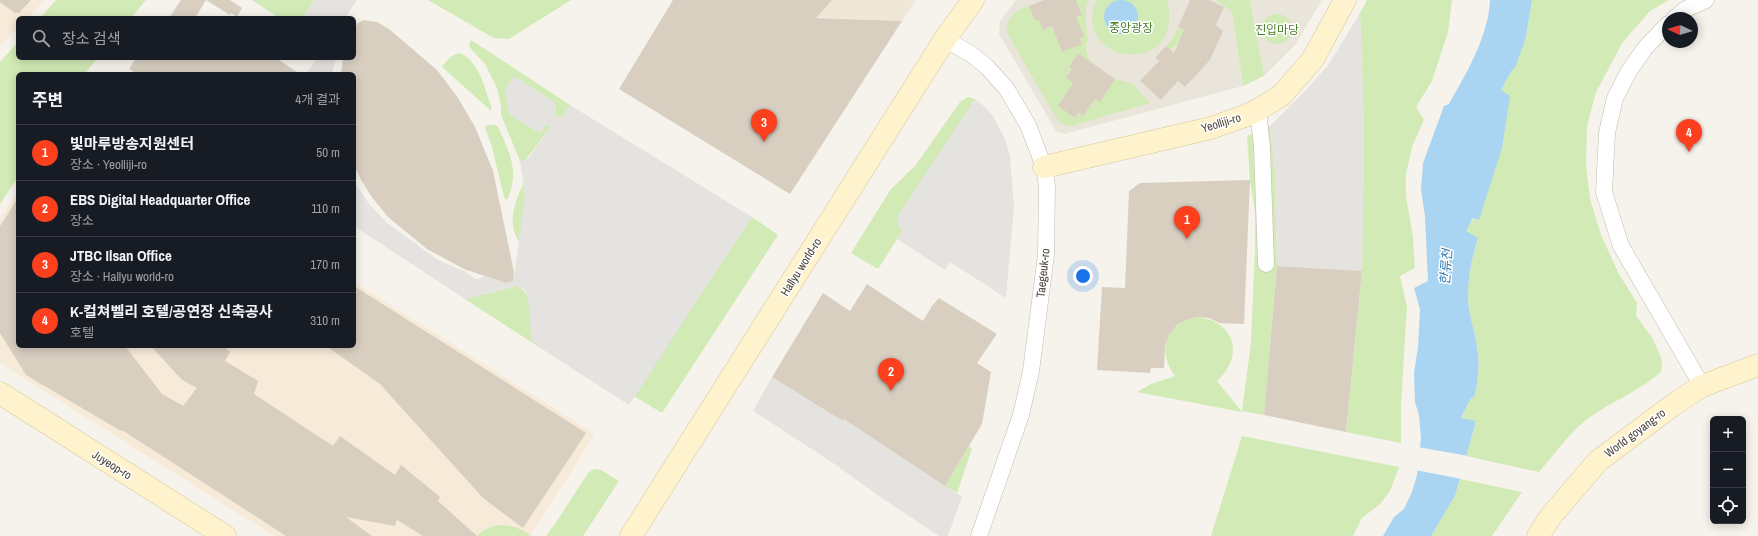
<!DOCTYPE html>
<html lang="ko">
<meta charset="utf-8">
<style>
:root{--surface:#171b24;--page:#242831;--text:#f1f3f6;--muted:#9ea1a6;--line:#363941;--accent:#fc3f1d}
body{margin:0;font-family:"Archivo Narrow","Noto Sans KR",sans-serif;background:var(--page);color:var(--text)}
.controls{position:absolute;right:12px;bottom:12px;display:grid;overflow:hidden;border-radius:6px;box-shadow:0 2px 10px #0003}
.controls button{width:36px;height:36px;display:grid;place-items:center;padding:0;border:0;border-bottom:1px solid var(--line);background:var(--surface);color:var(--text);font:20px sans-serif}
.compass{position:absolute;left:1662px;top:12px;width:36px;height:36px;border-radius:50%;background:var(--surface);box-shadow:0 2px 10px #0003;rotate:274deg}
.you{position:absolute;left:1083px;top:276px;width:14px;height:14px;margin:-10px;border:3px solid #fff;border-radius:50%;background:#1a73e8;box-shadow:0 0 0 6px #1a73e833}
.badge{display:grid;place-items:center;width:26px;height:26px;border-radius:50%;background:var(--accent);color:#fff;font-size:13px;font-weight:700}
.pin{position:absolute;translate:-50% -33px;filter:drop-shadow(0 1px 2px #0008)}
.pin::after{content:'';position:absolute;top:21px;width:14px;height:12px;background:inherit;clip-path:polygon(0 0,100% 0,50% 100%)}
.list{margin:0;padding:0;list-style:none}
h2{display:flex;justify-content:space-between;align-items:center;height:52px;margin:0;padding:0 16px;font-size:17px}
h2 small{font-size:13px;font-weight:400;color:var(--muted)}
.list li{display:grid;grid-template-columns:26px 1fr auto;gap:12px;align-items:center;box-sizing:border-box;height:56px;padding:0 16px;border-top:1px solid var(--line)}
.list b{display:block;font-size:15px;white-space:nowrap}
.list p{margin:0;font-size:13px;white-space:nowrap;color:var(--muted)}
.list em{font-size:13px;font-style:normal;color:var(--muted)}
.icon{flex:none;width:22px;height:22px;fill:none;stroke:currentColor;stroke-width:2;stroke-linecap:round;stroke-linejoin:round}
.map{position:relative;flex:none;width:1758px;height:536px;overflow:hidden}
.search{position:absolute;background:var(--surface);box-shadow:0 2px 10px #0003;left:16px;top:16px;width:340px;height:44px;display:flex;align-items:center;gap:10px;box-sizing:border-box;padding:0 14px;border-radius:6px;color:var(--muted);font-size:15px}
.panel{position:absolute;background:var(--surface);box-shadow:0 2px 10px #0003;left:16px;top:72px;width:340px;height:276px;border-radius:6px}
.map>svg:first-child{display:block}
.residential{fill:#eae5da}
.commercial{fill:#f7ead8}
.education{fill:#efe8d6}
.green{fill:#d2eab5}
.parking{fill:#e5e3e0}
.water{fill:#a9d4f2}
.pier{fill:#f6f3ec}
.building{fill:#d8cfc1}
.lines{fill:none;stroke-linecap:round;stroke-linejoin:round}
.street-casing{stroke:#c2bbae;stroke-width:17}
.secondary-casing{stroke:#d6c79b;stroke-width:23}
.street{stroke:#fff;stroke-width:16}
.secondary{stroke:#fff3cd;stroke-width:22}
.labels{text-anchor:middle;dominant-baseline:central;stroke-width:3;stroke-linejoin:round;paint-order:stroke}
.park-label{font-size:12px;fill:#4a7f2a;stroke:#fff}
.street-label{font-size:12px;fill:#4b4439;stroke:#fff}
.water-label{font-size:13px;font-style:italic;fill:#2e7ab2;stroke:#fff}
</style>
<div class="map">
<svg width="1758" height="536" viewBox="0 0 1758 536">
<rect width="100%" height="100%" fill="#f6f3ec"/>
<path class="residential" d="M1016,0H1215L1232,10L1243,86L1064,134L1056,131L999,34L1000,21Z
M1250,0H1322L1295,45L1264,76Z"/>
<path class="commercial" d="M0,0H45L27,18H18V28L0,46Z
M18,192V346H354V282L595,434L530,536H274L0,363V219Z"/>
<path class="education" d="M733,0H916L902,21L754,15Z"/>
<path class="green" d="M56,0H146L131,18H40Z
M252,0H315L303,18H279Z
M428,0H571L509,39L494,38Z
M1076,0H1088C1084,11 1086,20 1087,32C1088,45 1083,49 1091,62L1078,53L1069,67L1072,69L1066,78L1073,83L1058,106L1075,118L1095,99L1100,102L1115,79L1133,84L1150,103L1071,126L1060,123L1055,116L1008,35C1004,18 1014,11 1029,6L1035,21L1039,20L1043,30L1052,26L1062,52L1081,44L1079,38L1084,36L1076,17L1082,14Z
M1096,0H1167C1187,78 1070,67 1096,0Z
M1215,0H1250L1264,76L1243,86L1232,11Z
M1367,0H1452L1448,32L1432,81L1416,107L1424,120L1412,147L1406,174V196L1413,237L1415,268L1400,276L1407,307L1401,404V443L1346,432L1362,271L1364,130L1360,13Z
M1532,0H1669L1650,11L1623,42L1596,92L1587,126L1586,164L1590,199L1601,235L1619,274L1637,303L1636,316L1653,339L1662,360L1661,372C1636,394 1604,404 1580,425C1565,439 1552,457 1539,472L1466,456L1476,421L1461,419L1471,398L1475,396C1478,379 1480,364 1477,347C1475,330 1468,314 1468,296C1468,276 1472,257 1478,238L1465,231L1474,218L1478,220L1501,90L1512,70L1526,37Z
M1262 29a15 15 0 1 1 30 0a15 15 0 1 1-30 0Z
M1178,27L1184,30L1179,42L1171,50L1166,46L1171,41Z
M471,40L570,105L562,119L554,114L556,108L505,90L509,112L512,116L540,133L546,124L551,126L525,161H520L501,115V105L497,88L485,64L471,49L469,45Z
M18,42V58H97L85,74H18V177L0,204V62Z
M460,53C480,62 485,90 492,109L490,110L442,67C447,60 450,55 460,53Z
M968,97L975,99L897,218L903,230L878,269L851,253L891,189L915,166L960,102Z
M488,125H495L498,127C510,153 520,172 507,200L504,197L492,147L485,127Z
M1270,126L1275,172L1277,266L1264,415L1242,411L1251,343L1255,248V212L1250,180L1247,136Z
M523,184L525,195L521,241L518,240C507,223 515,202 523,184Z
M752,217L778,235L662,413L634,396Z
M517,286C535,294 531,319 531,336L533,341L545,351L465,299Z
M1197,317C1235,321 1245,356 1217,381L1242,412L1137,392L1151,384L1175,376C1156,350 1165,324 1197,317Z
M1242,436L1399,467L1390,491L1380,504L1362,518L1353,536H1211Z
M969,446L972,449L957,493L945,486Z
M594,469L601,470L619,481L583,536H546L557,521L588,473Z
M1460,479L1522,492L1492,536H1431L1455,496Z
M496,525C511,525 519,527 531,536H477L484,530Z"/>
<path class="parking" d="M315,0H357L345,18H303Z
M1360,13L1364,130L1362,271L1277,266L1275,172L1270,126L1309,87L1329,64Z
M317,58H336L332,74H306Z
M514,76L554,102L556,105L554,114L561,119L570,105L752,217L629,405L545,351L533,341L531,336L528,296L524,289L517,286L465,299L354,226V181L369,204L387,223L438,260L464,271L475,279H480L484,276L506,283L512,281L514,277L525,195L520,161L528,159L551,126L546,124L540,133L512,116L509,112L505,90Z
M975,99L983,105L993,116L1005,139L1010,156L1014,206L1006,298L950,262L945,270L897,239L903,230L898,226L897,218Z
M772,377L843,420L849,412L858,428L962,497L948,536H939L879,496L833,463L753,411Z"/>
<path class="water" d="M1104 17a17 17 0 1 1 34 0a17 17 0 1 1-34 0Z
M1490,0H1532L1526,37L1515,68L1512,70L1501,90L1510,96L1502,148L1479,220L1473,218L1466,231L1478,238C1472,257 1468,276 1468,296C1468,314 1475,330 1477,347C1480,364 1478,379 1475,396L1471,398L1461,418L1476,421L1455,496L1431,536H1383L1394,517L1404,509L1412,492L1417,475L1421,438L1419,415L1415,402L1414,373L1418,347L1420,309L1414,288L1428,281L1425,216L1421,190L1423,163L1444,106L1449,104C1466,74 1489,35 1490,0Z"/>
<path class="pier" d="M1418,447L1468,456L1462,479L1415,470Z"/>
<path class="building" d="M0,0H31L19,13H15L0,2Z
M181,0H230L242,8L237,17L231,13L230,15L206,0L195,18H169Z
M673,0H832L816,18L902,21L790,194L619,89Z
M1044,0H1076L1082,15L1076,17L1084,36L1079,38L1082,44L1062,52L1052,26L1043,30L1039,20L1035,21L1029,6Z
M1190,0H1209L1224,7L1216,25L1223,31L1210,60L1185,87L1178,81L1161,100L1140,81L1159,61L1155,58L1166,46L1174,53L1184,30L1178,27Z
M364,20L377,22L389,29L437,70L458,98L475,127L493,171L514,272L513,281L506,283L464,269L427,249L388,217L371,196L361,180L354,165V74H341L343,58H354V29L358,23Z
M1078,53L1115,79L1100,102L1095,99L1083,116L1079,113L1075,118L1058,106L1073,83L1066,78L1072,69L1069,67Z
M136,58H276L300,74H137L129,69Z
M1250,180L1244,324L1219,323L1209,318L1197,317L1186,320L1177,325L1169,335L1165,345L1164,368H1151L1150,373L1097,370L1102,287L1125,288L1129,191L1140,183Z
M18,198V346H125L162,394L183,406L197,388L182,380L151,346H223L230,352L225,361L258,381L254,394L333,446L340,436L395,475L401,465L440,497L438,501L477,536H423L397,520L395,526L346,517L372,536H286L122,430L121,431L26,375L0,333V226Z
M1277,266L1362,271L1346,432L1264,415Z
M867,284L923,321L932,306L939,298L997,334L977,363L991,372L982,424L945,486L844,419L843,421L772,377L823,293L850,311Z
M354,286L586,433L523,528L483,498L380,384L326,346H354Z"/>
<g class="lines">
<g class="street-casing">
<path id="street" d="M1675,18L1686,9L1706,0
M1668,24L1645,48L1629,71L1615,98L1607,133L1604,192L1621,246L1702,386
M945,39L971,54L987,67L1006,88L1028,125L1044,167L1047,186L1046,255L1031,371L1021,415L979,536
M1258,110L1262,147L1266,264"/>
</g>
<g class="secondary-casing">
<path id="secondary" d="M1044,167L1211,128L1245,116L1258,110L1282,95L1313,59L1345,0
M0,393L225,536
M631,536L945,39L973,0
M1538,536L1551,516L1598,461L1673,405L1702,386L1758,365"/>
</g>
<use href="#street" class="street"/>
<use href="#secondary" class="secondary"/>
</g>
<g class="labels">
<g class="park-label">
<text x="1131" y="28">중앙광장</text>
<text x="1277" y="30">진입마당</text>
</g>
<g class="street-label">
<text transform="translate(1221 123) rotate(-17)">Yeolliji-ro</text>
<text transform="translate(801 267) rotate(-58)">Hallyu world-ro</text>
<text transform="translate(1043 273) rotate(-84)">Taegeuk-ro</text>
<text transform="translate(1635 433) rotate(-37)">World goyang-ro</text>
<text transform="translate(112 465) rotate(32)">Juyeop-ro</text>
</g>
<g class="water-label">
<text transform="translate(1446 267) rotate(-86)">한류천</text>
</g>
</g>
</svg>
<div class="controls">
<button>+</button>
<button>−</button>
<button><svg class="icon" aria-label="locate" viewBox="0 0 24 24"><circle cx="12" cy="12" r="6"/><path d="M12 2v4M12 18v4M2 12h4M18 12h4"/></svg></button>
</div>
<svg class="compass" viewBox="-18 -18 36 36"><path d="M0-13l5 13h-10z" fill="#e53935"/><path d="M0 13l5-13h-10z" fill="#9ea1a6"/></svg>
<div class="you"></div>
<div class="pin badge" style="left:1187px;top:239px">1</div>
<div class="pin badge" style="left:891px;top:391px">2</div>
<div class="pin badge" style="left:764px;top:142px">3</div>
<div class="pin badge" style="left:1689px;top:152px">4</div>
<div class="search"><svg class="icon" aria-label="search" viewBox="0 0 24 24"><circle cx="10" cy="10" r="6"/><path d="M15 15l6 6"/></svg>장소 검색</div>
<section class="panel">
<h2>주변<small>4개 결과</small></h2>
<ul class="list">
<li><span class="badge">1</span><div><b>빛마루방송지원센터</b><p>장소 · Yeolliji-ro</p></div><em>50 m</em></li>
<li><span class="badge">2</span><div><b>EBS Digital Headquarter Office</b><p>장소</p></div><em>110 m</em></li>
<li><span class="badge">3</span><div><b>JTBC Ilsan Office</b><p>장소 · Hallyu world-ro</p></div><em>170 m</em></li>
<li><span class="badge">4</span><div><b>K-컬쳐벨리 호텔/공연장 신축공사</b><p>호텔</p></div><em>310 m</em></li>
</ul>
</section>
</div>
